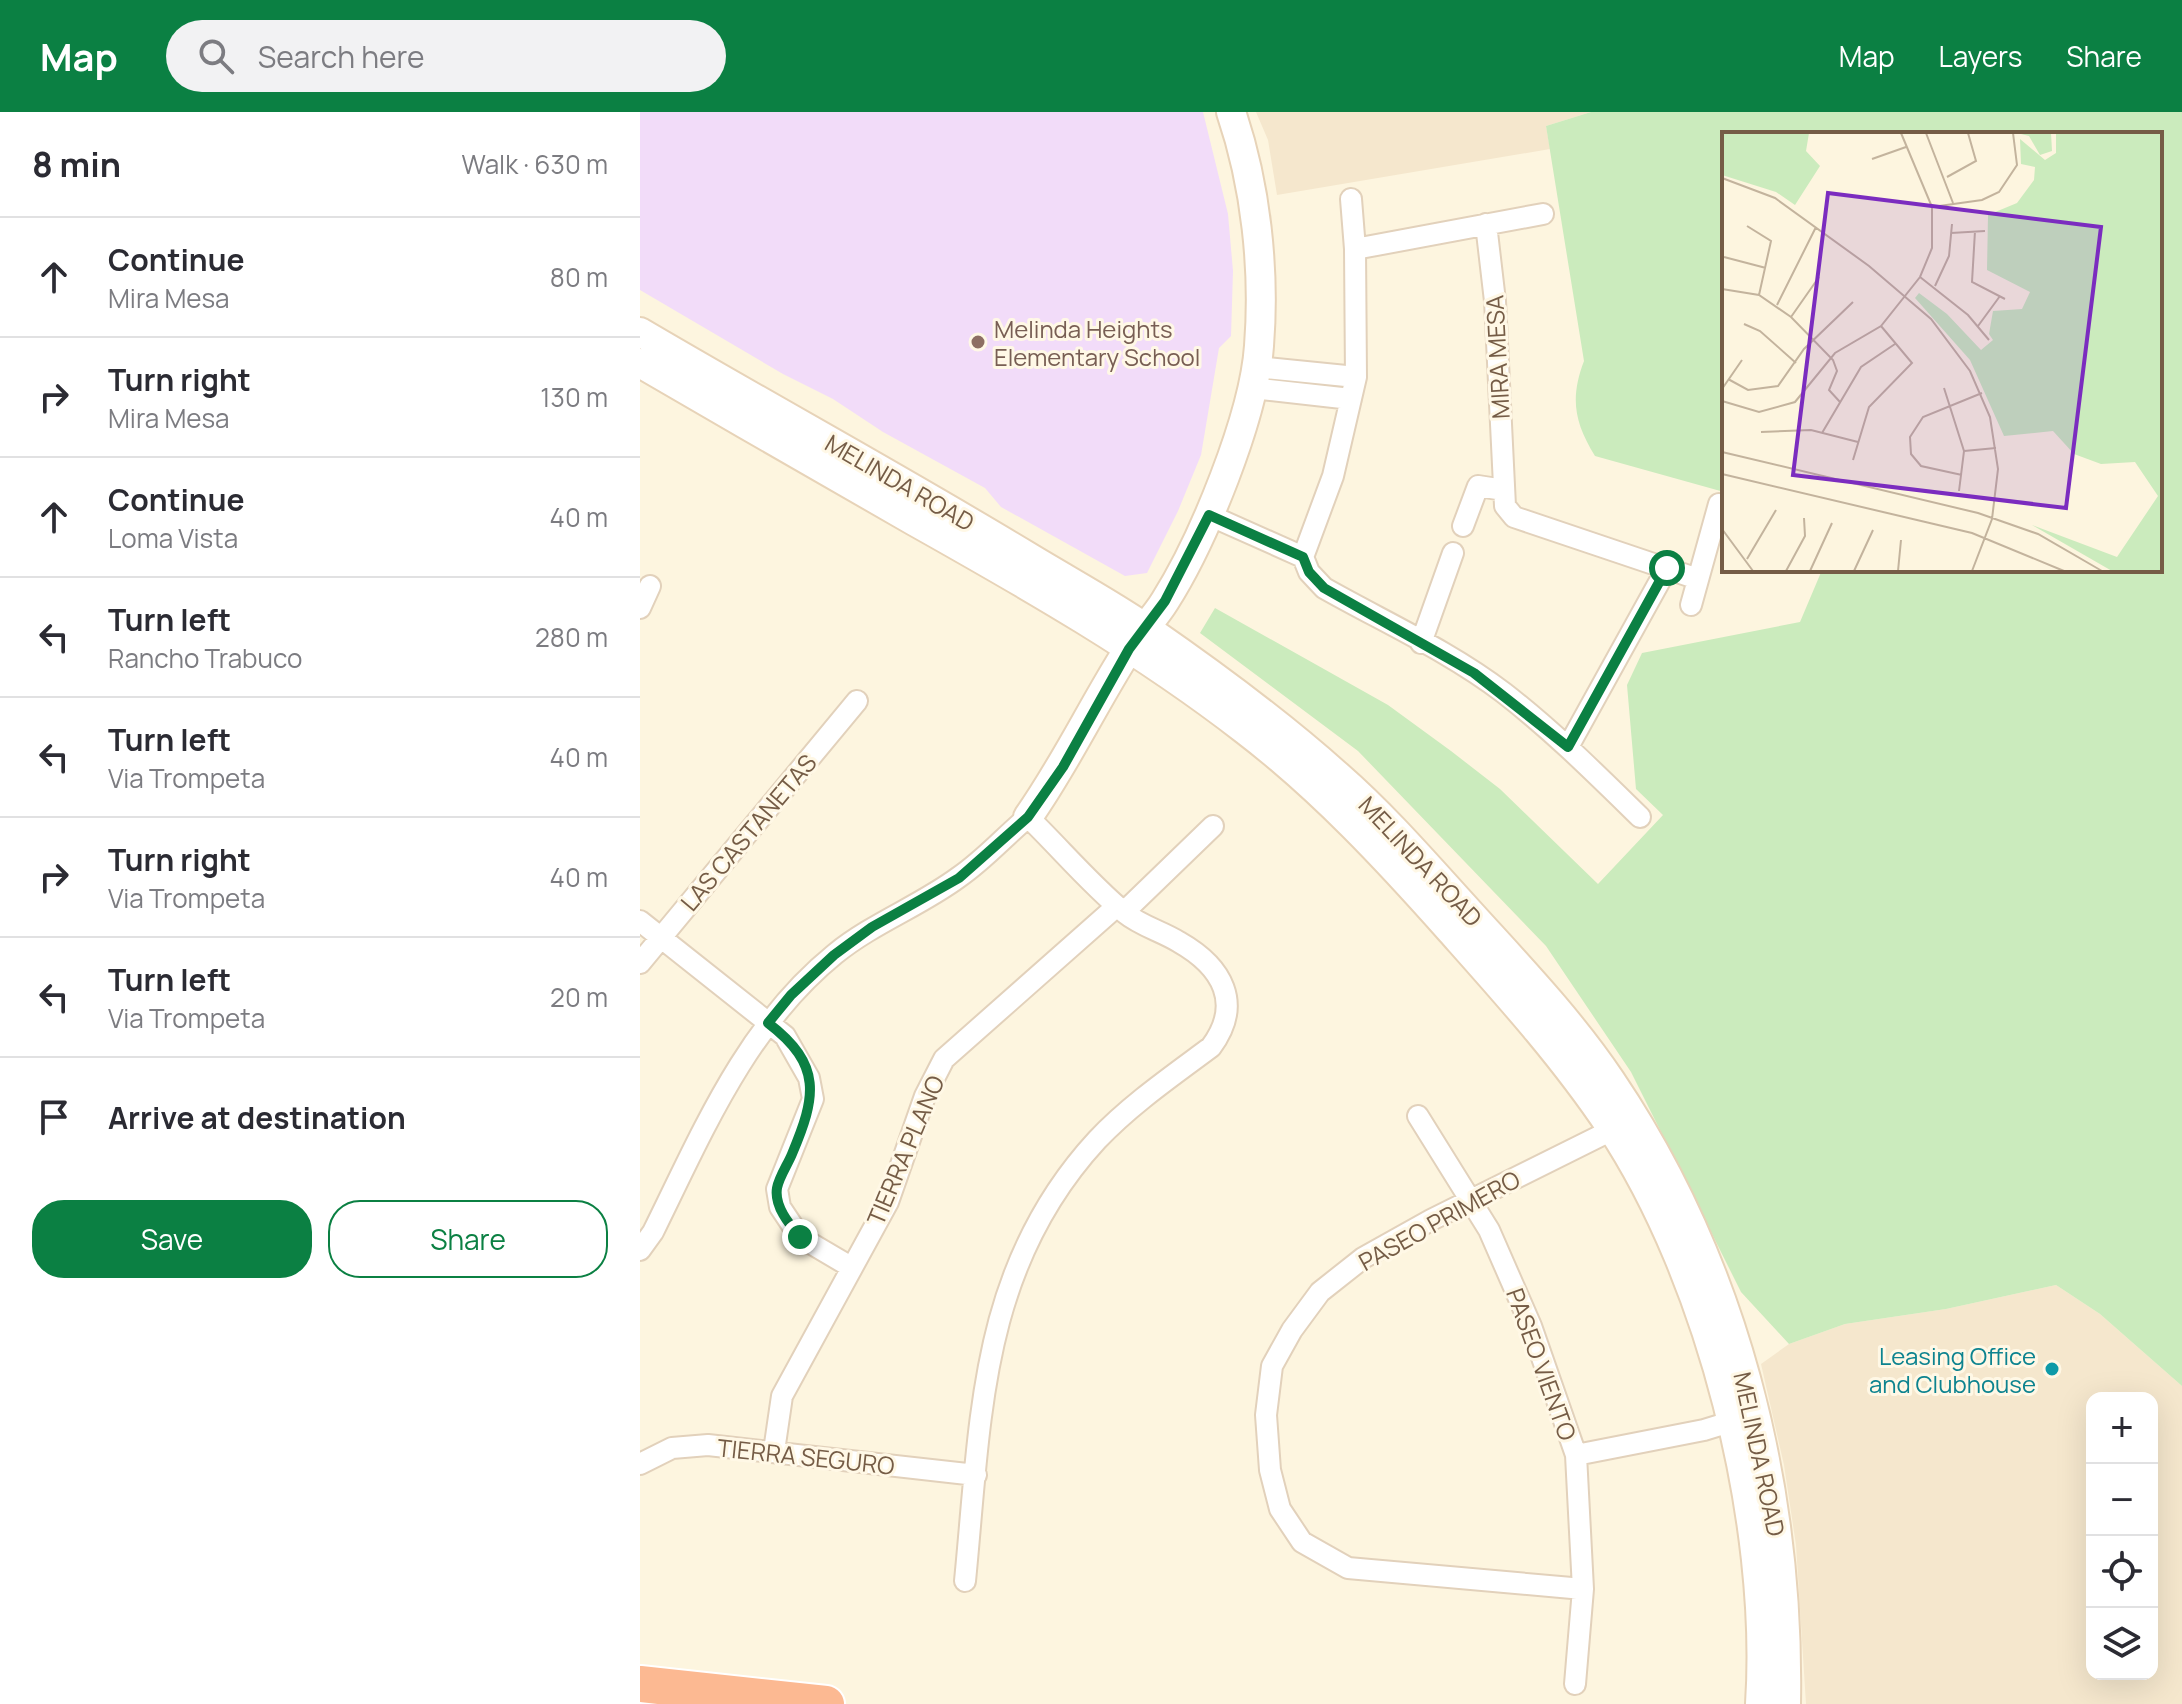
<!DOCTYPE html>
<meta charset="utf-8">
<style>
:root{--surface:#fff;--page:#f2f2f3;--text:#2b2b33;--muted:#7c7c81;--line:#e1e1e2;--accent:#0b8043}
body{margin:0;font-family:Manrope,sans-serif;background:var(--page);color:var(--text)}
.controls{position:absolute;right:24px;bottom:24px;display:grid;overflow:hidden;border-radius:16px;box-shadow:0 8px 32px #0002}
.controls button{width:72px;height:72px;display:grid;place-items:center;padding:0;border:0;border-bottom:2px solid var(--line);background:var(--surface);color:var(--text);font:40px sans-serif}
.stop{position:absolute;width:24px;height:24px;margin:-18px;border:6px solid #0b8043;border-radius:50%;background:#fff}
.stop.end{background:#0b8043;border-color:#fff;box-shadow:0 2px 8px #0008}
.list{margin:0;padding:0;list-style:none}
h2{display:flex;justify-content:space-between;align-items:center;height:104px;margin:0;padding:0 32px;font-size:34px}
h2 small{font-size:26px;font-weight:400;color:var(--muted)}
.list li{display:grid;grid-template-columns:52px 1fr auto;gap:24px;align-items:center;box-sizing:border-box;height:120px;padding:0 32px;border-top:2px solid var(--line)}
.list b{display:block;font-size:30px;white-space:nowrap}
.list p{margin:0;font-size:26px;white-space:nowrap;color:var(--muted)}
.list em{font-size:26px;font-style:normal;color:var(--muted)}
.actions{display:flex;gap:16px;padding:24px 32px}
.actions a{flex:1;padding:18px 0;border:2px solid var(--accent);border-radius:32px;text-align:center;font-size:28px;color:var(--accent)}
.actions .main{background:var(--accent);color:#fff}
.icon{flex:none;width:44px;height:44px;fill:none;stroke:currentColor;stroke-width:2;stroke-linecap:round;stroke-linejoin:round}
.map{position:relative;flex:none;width:1542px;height:1592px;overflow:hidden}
header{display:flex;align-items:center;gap:48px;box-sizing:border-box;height:112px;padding:0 40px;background:var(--accent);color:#fff}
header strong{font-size:38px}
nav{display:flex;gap:44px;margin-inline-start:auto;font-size:28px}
.search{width:560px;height:72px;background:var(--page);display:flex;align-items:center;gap:20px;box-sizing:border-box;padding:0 28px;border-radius:44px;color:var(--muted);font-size:30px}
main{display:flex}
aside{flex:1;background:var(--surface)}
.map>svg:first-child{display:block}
.residential{fill:#f5e7cd;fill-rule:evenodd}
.education{fill:#f2dcf9}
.green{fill:#cbebbd}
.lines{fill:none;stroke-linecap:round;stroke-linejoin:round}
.street-casing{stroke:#e2d1bb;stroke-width:24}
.secondary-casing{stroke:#e7d3b8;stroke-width:32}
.highway-casing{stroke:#fff;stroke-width:40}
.street{stroke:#fff;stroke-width:20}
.secondary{stroke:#fff;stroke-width:28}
.highway{stroke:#fcb992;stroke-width:36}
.route{stroke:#0b8043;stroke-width:10}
.education-dot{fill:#8d6e63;stroke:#fff8e6;stroke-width:3}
.culture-dot{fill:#0f9aa8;stroke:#fff8e6;stroke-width:3}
.labels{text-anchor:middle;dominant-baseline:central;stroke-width:6;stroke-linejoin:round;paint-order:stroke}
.education-label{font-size:24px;fill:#785e54;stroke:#fff8e6;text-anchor:start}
.street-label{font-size:24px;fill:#755c46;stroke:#fff8e6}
.culture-label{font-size:24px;fill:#0d838f;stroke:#fff8e6;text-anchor:end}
.inset-road{fill:none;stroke:#c3b39d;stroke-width:2}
.view{fill:#7b2cbf;fill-opacity:0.15;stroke:#7b2cbf;stroke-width:4}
.inset-edge{fill:none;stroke:#755c46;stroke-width:4}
</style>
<header>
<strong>Map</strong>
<div class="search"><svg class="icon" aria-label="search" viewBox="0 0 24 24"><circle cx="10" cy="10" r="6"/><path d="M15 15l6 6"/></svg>Search here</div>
<nav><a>Map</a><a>Layers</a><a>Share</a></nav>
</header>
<main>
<aside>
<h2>8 min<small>Walk · 630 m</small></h2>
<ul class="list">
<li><svg class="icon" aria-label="ahead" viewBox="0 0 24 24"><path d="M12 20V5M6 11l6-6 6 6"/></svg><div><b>Continue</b><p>Mira Mesa</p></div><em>80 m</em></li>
<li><svg class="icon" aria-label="right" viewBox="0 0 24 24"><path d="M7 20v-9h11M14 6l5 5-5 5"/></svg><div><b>Turn right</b><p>Mira Mesa</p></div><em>130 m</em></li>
<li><svg class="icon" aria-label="ahead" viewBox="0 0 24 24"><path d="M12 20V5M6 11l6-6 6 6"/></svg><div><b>Continue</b><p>Loma Vista</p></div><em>40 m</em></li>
<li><svg class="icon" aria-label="left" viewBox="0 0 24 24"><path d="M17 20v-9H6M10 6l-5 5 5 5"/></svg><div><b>Turn left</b><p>Rancho Trabuco</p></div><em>280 m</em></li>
<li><svg class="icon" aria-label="left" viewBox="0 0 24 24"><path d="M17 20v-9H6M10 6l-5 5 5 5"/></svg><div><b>Turn left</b><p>Via Trompeta</p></div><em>40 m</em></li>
<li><svg class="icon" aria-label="right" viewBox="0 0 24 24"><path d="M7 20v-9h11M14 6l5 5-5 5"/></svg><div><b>Turn right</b><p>Via Trompeta</p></div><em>40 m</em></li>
<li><svg class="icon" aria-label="left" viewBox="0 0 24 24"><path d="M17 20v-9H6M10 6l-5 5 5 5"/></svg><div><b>Turn left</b><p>Via Trompeta</p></div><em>20 m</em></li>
<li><svg class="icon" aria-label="arrive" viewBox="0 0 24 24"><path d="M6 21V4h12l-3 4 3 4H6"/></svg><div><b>Arrive at destination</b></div></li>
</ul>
<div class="actions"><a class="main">Save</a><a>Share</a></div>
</aside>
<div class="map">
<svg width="1542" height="1592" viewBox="0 0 1542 1592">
<rect width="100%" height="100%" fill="#fdf5df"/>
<path class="residential" d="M616,0H951L906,14L910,37L637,83L628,28Z
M1416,1173L1460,1202L1542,1274V1592H1166L1156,1433L1144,1353L1121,1252L1149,1232L1205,1212L1306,1197ZM1452,1286H1512V1562H1452Z"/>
<path class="education" d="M0,0H563L588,102L593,159L591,224L579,236L561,343L538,399L507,461L485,464L361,395L345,376L243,320L193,287L143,262L0,178Z"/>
<path class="green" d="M951,0H1542V1274L1460,1202L1416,1173L1306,1197L1205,1212L1149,1232L1101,1180L991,960L906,834L718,639L560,521L575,496L748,593L811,639L860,677L958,772L1023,703L996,677L987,573L1002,541L1160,510L1182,458H1520V22H1084V380L955,344C934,310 930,286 944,249L906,14Z"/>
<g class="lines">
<g class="street-casing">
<path id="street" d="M711,87L715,137L716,265L693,364L663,445L669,460L684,476C744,510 809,539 864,581C913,619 956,662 1000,705
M846,112L855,189L865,394L874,405L1058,467
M715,137L903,102
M616,255L716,265
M612,276L711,287
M569,403L663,445
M823,414L838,374L864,378
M1051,493L1079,392
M0,496L10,474
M781,531L813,441
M928,635L1027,456
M484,800L573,714
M0,809L145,924L169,966L173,987L137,1077L140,1095L160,1125L211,1155
M0,851L217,589
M778,1004L849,1118L891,1214L936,1343L943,1477L935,1572
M0,1138L13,1120C62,1021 106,914 195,842C233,811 280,794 319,765C344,748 365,724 388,705C420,736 450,772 485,801C501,814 521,819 539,830C583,855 603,892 571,935C532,964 490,993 457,1028C339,1156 341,1307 325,1469
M134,1339L142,1284L248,1090L285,984L304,947L477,794
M936,1343L1064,1318L1103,1306
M0,1352L32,1336L68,1333L336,1363
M943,1477L708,1456L662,1430L640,1397L630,1358L626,1303L632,1254L652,1218L680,1180L723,1146L791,1108L984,1012"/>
</g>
<g class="secondary-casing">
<path id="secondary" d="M0,220C129,296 260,367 387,444C428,469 471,492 510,519C575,564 639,611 698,664C746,706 787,754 830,801C879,855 930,908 971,969C1094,1151 1150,1374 1146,1592
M0,251C91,304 183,357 274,409C388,473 502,538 605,618C682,677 747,747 811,819C867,882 923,944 970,1014C1071,1166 1132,1410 1120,1592
M388,705C426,651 453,593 488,538C499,521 514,507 525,489C563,429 614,305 619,234C625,158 616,73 591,0"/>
</g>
<g class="highway-casing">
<path id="highway" d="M0,1572L186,1592"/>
</g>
<use href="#street" class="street"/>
<use href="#secondary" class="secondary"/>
<use href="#highway" class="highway"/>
</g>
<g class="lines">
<path class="route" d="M160,1125C149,1112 134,1094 137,1076C139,1065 148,1052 152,1042C176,985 183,953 128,911L151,883L194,843L232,815L319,766L388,705L423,655L489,537L525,489L569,403L663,445L669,460L684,476L834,561L928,635L1027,456"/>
</g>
<circle class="education-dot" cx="338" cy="230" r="8"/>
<circle class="culture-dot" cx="1412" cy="1257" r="8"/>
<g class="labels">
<g class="education-label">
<text x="354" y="216">Melinda Heights<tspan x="354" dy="28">Elementary School</tspan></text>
</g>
<g class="street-label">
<text transform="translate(857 245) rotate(-93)">MIRA MESA</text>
<text transform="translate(260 370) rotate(30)">MELINDA ROAD</text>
<text transform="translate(108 720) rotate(-50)">LAS CASTANETAS</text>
<text transform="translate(781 749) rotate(47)">MELINDA ROAD</text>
<text transform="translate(265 1038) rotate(-67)">TIERRA PLANO</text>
<text transform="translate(799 1108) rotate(-29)">PASEO PRIMERO</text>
<text transform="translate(902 1252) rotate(70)">PASEO VIENTO</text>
<text transform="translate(1120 1342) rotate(78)">MELINDA ROAD</text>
<text transform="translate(166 1344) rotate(6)">TIERRA SEGURO</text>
</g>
<g class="culture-label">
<text x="1396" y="1243">Leasing Office<tspan x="1396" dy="28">and Clubhouse</tspan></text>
</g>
</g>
<g transform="translate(1082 20)">
<rect width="440" height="440" fill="#fdf5df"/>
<path d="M0,1H87L84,19L98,34L73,73L54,60L0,43ZM295,1H329L330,19L318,23L307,4ZM334,1H440V439H390L310,393L395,425L436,364L413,330L379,332L352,322L331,299L282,304L248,228L193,166L197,161L225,182L259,218L271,208L267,202L271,179L300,177L308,160L265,138L266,83L295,71L312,48L313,35L299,32L298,7L323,28L334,21Z" fill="#cbebbd"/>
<path class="inset-road" d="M204,1L231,71M150,27L184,15M225,45L254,29L246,1M0,46L53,66L147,134L209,187L248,239L268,285L276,337L270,387L250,439M210,75L260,68L277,60L295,33L291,1M25,94L49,109L37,163M253,99L250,150L283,167M229,101L263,99M2,125L44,136M198,145L246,183L267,208M213,154L227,124L230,92M0,157L37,163L69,185L111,228L115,239L107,258L118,270M55,173L94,95M69,185L97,145M22,192L38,199L74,231M256,194L278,164M6,247L26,258L56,254L82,217L131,170M222,256L242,319L237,359M0,257L20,228M0,269L37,280L73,270L113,221L159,194L198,145L210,116V75L179,1M39,300L89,298L136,310M100,301L139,235L173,212M242,319L274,316M0,320L256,381L316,402L380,439M131,328L147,275L190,231L159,194M0,342L250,401L342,439M240,343L199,334L189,322L188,305L201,285L260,261M0,397L31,439M25,427L54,378M64,439L83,404L82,386M88,439L110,391M132,439L151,398M176,439L179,408"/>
<path class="view" d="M106,61L379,95L344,376L71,343Z"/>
<rect width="440" height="440" class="inset-edge"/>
</g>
</svg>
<div class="controls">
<button>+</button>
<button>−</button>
<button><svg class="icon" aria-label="locate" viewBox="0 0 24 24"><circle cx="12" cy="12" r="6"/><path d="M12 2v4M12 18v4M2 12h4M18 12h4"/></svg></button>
<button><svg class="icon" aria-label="layers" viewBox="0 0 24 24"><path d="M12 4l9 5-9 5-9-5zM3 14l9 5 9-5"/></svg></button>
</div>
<div class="stop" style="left:1027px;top:456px"></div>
<div class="stop end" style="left:160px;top:1125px"></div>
</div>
</main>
